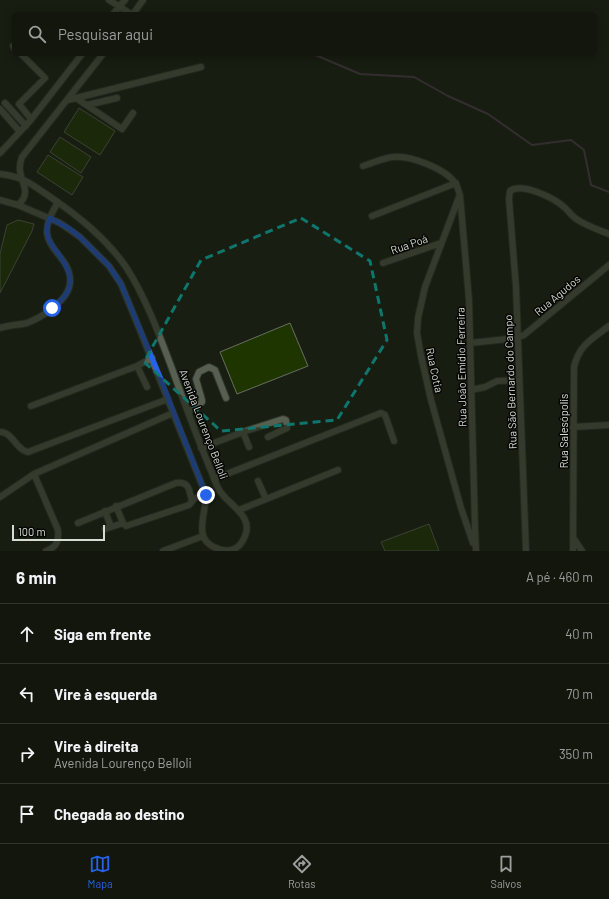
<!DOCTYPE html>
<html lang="pt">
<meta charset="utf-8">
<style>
:root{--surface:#12160d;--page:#1b1f16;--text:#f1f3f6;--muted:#9c9f9d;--line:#31352e;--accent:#2563eb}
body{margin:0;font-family:Barlow,sans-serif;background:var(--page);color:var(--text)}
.scale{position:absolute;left:12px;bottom:10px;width:93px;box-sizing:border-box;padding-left:4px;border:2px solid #d7dcd3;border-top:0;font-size:11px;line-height:14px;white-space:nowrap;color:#d7dcd3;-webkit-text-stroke:3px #050704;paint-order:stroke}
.stop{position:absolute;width:12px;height:12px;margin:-9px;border:3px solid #2563eb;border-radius:50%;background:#fff}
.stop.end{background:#2563eb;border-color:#fff;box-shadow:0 1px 4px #0008}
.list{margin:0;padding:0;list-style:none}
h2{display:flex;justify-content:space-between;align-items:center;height:52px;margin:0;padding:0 16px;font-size:17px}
h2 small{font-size:13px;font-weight:400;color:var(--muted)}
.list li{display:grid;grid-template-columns:26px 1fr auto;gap:12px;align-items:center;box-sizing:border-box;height:60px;padding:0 16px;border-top:1px solid var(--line)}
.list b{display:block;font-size:15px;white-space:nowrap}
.list p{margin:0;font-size:13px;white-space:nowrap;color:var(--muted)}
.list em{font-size:13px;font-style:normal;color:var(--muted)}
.icon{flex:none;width:22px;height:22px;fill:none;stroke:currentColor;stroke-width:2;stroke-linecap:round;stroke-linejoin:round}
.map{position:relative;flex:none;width:609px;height:551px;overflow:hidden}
.search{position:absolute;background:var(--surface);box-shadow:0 2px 10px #0003;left:12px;right:12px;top:12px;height:44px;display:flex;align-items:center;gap:10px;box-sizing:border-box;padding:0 14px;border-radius:6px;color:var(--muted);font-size:15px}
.sheet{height:292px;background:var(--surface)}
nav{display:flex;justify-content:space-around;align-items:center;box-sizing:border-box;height:56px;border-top:1px solid var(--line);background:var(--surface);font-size:11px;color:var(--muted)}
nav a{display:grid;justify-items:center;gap:2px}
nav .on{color:var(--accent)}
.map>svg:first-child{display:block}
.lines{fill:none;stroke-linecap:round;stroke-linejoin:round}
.stream{stroke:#554256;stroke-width:2}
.building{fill:#1f3500;stroke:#676f60}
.minor-casing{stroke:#32372f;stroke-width:8}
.minor{stroke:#575f50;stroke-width:6}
.route{stroke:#2563eb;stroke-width:5}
.marked{fill:none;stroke:#0f766e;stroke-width:3;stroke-dasharray:8 5;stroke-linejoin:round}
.labels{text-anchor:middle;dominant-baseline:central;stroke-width:3;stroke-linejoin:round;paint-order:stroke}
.street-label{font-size:11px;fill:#d7dcd3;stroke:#050704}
</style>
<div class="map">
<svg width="609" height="551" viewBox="0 0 609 551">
<rect width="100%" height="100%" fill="#181e11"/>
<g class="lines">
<path class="stream" d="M210,14H213
M313,54L360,74L414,77L448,96L488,114L532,145L571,140L584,150L591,185L609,192"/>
</g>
<path class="building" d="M79,108L115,131L100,155L64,132Z
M60,137L91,157L81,173L50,152Z
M48,155L83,177L72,195L37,172Z
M18,220L34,224L32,231L0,293V254L7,225Z
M290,323L308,366L237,394L220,352Z
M429,524L439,551H385L381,542Z"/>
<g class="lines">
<g class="minor-casing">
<path id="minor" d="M109,0L131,14
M113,14L125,0
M133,14L143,0
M13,46L14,48
M21,54L45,78L19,104L31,119
M76,98L122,129L133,113
M68,100L201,67
M5,103L26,126
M87,105L117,98
M0,109L20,132
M0,153L30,121L82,54
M363,166C373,163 383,158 393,157C410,155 446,169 455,183C458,186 458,191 460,195L469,300L475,528L476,551
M0,174C7,175 14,176 21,179C30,182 38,189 46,194C77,215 105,237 126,267C145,296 159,334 171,366C184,402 197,438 212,473C215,481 217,489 223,495C233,507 253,518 245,536C243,541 241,545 236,548C231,551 225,551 219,549C191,541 206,515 206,495L137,323L121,284L109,266L80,237L60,223L18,205L0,200
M459,197L425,287L418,318L417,333L421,356L431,400L461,508L473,543
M18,205C36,189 13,179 22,157L103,54
M372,216L456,183
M383,263L441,243
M0,328C9,325 19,325 27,323C35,320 42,316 49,311C65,299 77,286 66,265C60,255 48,245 47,233C46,222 53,211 58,202
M470,343L517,338L524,335L609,265
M147,387L137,366L152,358
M471,390L485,387L497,381L519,380
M31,406L137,366
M188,412L202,402V400L196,379L199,372L209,367L215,370L226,398
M573,427L609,425
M0,432C13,432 16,450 28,452L168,399
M243,432L249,447
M201,448L243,432L283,419L286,420L287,428L268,437
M34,474L58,530C59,541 57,547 46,551
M214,479L381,413L385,415L394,441
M258,481L266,499
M0,497L34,474L173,413
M116,506L123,523
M239,510L338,470
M105,511L111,527
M78,523L176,483C190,481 189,491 192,501
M105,529L123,523L126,526L189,505L194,499L205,493
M574,539L582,551
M163,551L203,536
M526,551L516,287L509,199L510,191C522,182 554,198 564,207C569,211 572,217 578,220C587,226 599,230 609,234
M573,551L574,367C579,345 592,339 609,326"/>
</g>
<use href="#minor" class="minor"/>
</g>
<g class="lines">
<path class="route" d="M52,308C76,290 75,276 57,252C53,247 48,241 47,233C46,228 48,223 50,218L70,229L80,237L109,266L121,284L160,377L206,495"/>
</g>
<path d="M0 0H609V551H0ZM301,218L370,261L387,340L337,420L221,431L144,362L201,260Z" fill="#181e11" fill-opacity=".55" fill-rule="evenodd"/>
<path class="marked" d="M301,218L370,261L387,340L337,420L221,431L144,362L201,260Z"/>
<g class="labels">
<g class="street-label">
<text transform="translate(409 244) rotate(-19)">Rua Poá</text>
<text transform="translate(557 295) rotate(-40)">Rua Agudos</text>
<text transform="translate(461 367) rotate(-91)">Rua João Emídio Ferreira</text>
<text transform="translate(435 370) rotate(78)">Rua Cotia</text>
<text transform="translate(510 382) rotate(-92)">Rua São Bernardo do Campo</text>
<text transform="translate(204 424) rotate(69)">Avenida Lourenço Belloli</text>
<text transform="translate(563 431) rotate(-90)">Rua Salesópolis</text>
</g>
</g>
</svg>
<div class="scale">100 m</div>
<div class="stop" style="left:52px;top:308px"></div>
<div class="stop end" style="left:206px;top:495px"></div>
<div class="search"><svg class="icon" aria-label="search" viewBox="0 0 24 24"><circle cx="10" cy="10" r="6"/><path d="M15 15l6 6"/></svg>Pesquisar aqui</div>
</div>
<section class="sheet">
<h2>6 min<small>A pé · 460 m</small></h2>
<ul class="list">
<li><svg class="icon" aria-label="ahead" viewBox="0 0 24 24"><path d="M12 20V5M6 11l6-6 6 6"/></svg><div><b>Siga em frente</b></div><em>40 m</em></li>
<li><svg class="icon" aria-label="left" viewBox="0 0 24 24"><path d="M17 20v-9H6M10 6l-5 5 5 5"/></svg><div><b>Vire à esquerda</b></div><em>70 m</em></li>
<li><svg class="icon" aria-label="right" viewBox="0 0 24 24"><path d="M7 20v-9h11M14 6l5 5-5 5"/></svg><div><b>Vire à direita</b><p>Avenida Lourenço Belloli</p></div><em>350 m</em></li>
<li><svg class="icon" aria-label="arrive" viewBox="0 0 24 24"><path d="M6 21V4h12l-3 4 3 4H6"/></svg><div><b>Chegada ao destino</b></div></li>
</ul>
</section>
<nav>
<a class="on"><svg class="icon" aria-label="map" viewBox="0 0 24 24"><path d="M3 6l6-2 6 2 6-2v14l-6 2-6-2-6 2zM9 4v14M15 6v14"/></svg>Mapa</a>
<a><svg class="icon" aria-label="directions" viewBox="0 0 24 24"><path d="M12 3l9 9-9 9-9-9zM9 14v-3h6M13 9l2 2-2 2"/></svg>Rotas</a>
<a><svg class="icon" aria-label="saved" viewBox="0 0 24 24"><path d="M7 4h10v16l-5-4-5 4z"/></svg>Salvos</a>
</nav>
